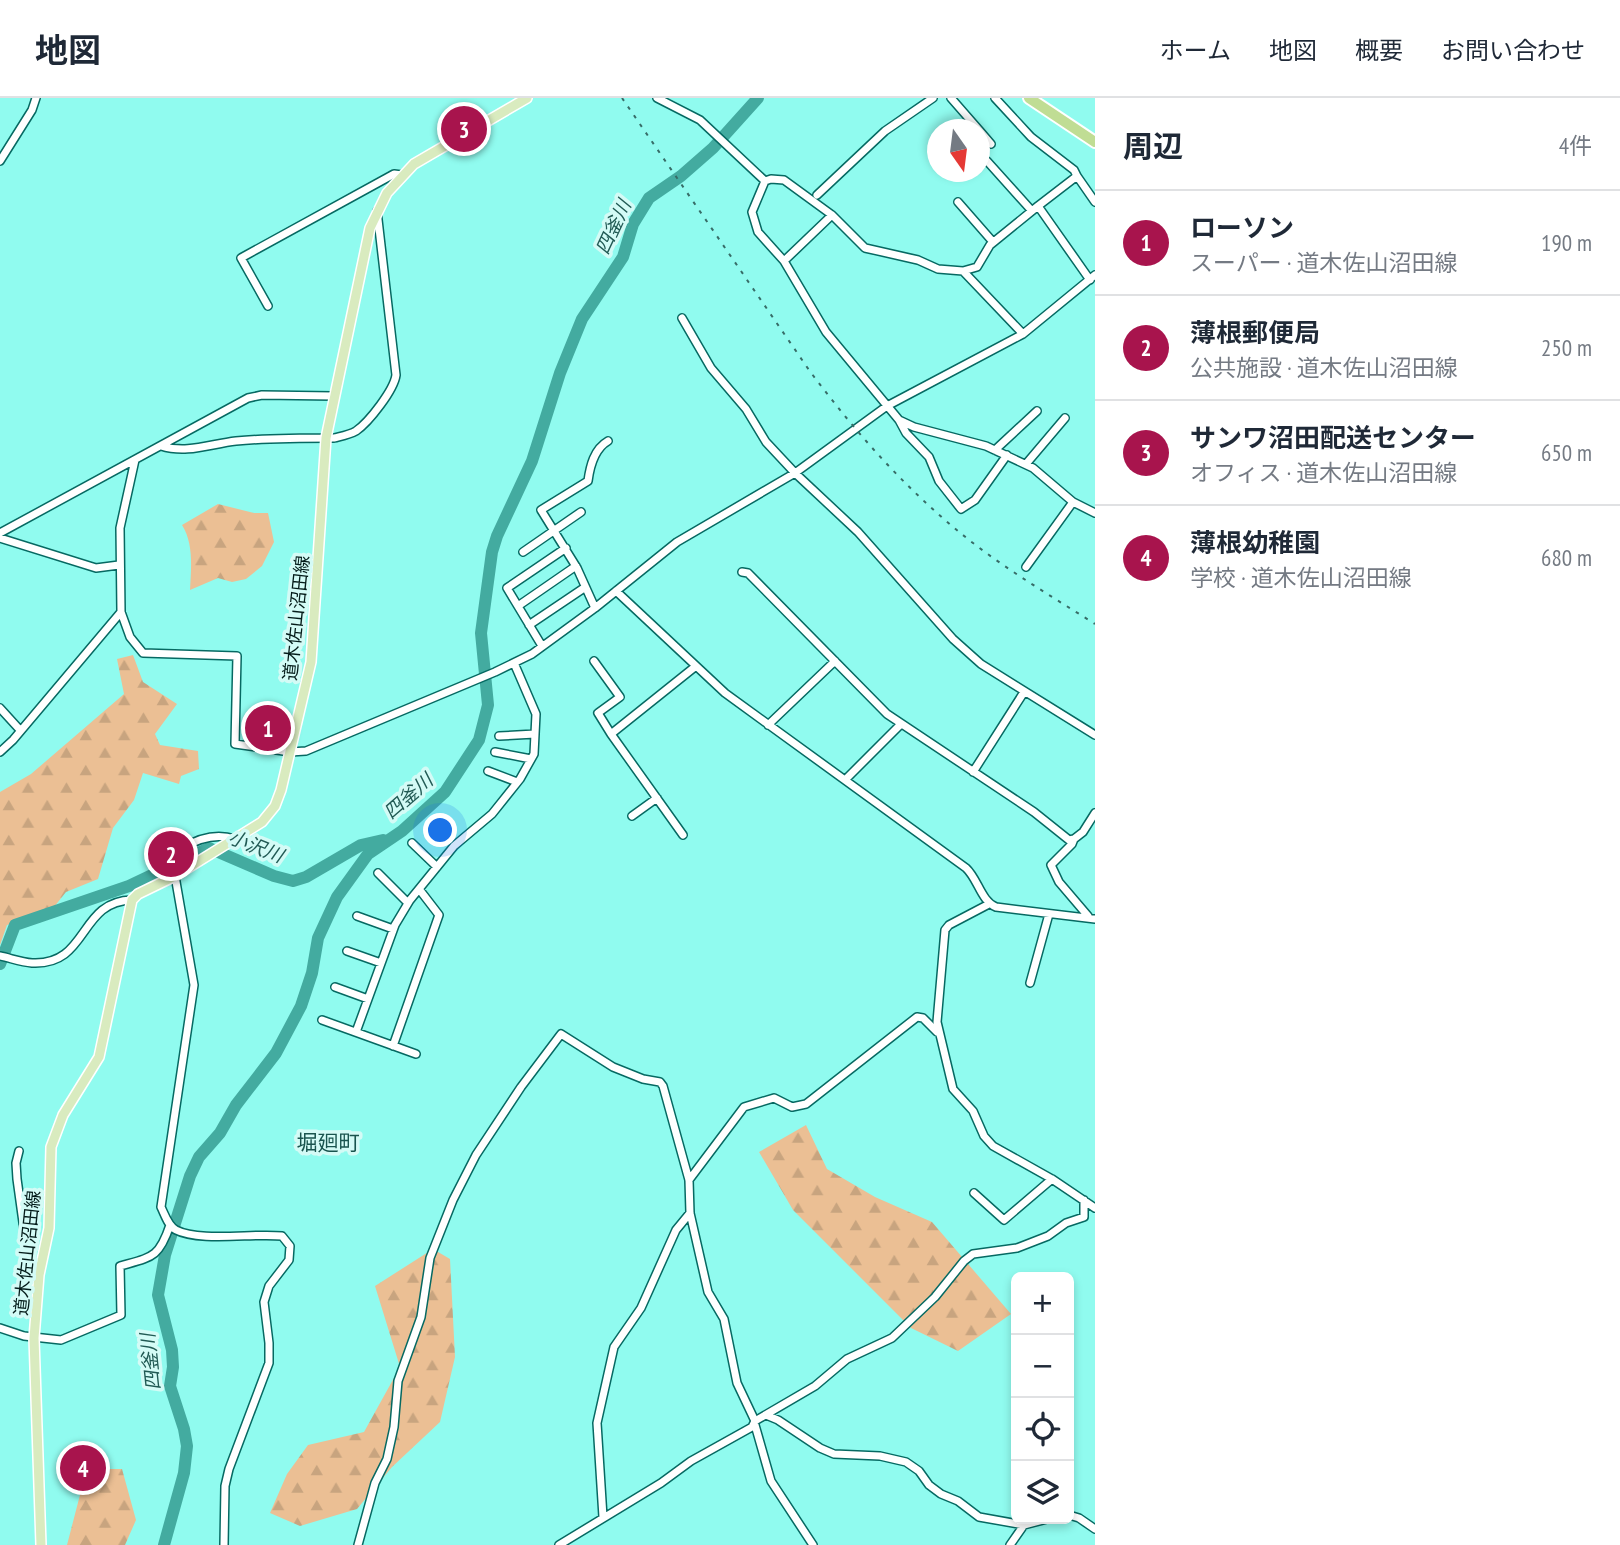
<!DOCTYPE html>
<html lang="ja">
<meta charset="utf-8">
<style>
:root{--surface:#fff;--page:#f2f2f3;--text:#1f2937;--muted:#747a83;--line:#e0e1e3;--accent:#a8144d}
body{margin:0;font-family:"PT Sans Narrow","Noto Sans JP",sans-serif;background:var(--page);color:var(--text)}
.controls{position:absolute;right:21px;bottom:21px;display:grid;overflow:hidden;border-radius:10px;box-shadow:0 4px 10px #0003}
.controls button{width:63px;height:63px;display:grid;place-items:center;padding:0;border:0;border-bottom:2px solid var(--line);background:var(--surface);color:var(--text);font:35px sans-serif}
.compass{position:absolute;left:927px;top:21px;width:63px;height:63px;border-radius:50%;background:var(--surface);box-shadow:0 4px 10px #0003;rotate:166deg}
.you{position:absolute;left:441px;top:733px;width:24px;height:24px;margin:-18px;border:5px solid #fff;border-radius:50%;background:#1a73e8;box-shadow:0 0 0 10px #1a73e833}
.badge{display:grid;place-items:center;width:46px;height:46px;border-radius:50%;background:var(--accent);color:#fff;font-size:23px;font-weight:700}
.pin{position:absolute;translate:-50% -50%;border:4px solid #fff;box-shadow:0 2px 7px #0006}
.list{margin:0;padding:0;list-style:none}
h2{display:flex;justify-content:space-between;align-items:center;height:91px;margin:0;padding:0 28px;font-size:30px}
h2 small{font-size:23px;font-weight:400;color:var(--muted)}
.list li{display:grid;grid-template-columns:46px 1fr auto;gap:21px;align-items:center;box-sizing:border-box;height:105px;padding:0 28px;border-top:2px solid var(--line)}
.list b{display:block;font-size:26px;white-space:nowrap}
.list p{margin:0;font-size:23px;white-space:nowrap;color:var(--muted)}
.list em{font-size:23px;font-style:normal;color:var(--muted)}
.icon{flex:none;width:38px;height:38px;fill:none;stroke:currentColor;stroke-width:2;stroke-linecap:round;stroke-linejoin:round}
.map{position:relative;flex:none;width:1095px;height:1447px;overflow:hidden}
header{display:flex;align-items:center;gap:42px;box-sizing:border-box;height:98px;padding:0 35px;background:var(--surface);border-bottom:2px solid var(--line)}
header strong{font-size:33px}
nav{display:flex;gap:38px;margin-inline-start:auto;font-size:24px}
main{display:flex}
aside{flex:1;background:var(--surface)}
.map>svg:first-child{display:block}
.forest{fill:url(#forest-firs)}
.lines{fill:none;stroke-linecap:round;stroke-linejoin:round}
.river{stroke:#43aba0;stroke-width:12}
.minor-casing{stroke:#066962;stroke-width:10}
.major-casing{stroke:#fff;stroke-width:12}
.highway-casing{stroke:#fff;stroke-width:14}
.minor{stroke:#fff;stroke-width:7}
.major{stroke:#d9ebbf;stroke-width:9}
.highway{stroke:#c0dd94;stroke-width:10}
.rail{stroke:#376c67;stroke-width:2;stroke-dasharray:3.5 7;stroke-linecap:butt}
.labels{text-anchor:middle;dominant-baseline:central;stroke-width:7;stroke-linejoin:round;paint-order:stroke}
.street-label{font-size:18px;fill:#041b19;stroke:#d4fbf6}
.water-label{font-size:19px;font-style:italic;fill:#215a54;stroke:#d4fbf6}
.quarter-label{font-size:21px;fill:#19544e;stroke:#d4fbf6}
</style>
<header>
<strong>地図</strong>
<nav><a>ホーム</a><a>地図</a><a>概要</a><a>お問い合わせ</a></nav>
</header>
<main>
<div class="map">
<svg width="1095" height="1447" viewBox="0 0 1095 1447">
<defs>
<pattern id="forest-firs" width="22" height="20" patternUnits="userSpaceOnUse" patternTransform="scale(1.75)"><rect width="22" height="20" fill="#ebbf94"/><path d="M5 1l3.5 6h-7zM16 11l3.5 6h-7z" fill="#c8a47f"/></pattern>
</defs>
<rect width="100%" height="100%" fill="#90fbef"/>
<path class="forest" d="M218,406L254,415H268L274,444L262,468L246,481L232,484L218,480L190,492C191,471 194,446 182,427Z
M133,557L143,584L177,606L155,636L160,647L198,653L199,671L181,678L179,686L143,675L134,702L113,730L98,781L66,794L50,814L7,827L0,847V694L31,676L124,596L117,561Z
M806,1027L827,1071L875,1099L932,1124L1011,1216L958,1253L911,1230L793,1112L759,1054Z
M433,1151L450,1161L455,1259L440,1324L392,1369L357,1411L300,1428L270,1415L287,1376L308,1347L364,1334L400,1269L375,1188Z
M94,1371H122L136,1422L125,1447H67L81,1393Z"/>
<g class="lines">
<path class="river" d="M0,866L15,827L129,788L209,750L274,778L293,783L306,779L361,747L383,742
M164,1447L184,1375L187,1348L184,1331L170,1288L173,1269L172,1252L158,1197L165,1157L190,1078L199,1059L220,1035L236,1007L276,955L301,908L312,875L318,840L337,799L368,756L402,733L445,694L479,642L488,607L481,535L492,454L497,438L532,363L560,275L582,221L623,159L633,126L649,100L681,78L713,50L758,0"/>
<g class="minor-casing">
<path id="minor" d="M657,0L700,22L765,83L771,81L784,82L832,117L865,150L918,162L938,171L963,173L1023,236
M951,0L979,32
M995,0L1031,39L1074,72L1077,78L1038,108
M979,32L991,46
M0,63L32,12L36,0
M987,63L1032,113
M1077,78L1095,104
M765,83L752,114L758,134L784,163L826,234L899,322L914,329L986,348L1033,370L1073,404L1095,415
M817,97L885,33L933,0
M958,104L993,144
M784,163L832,117
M963,173L977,169L990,147L1038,108L1090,182
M268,208L241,160L394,76L402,77
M682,220L711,270L746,311L766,344L795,375L858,434L953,541L981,566L1095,637
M899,322L906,335L929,359L939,383L961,411L975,402L1007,357
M161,348C187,356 210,346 236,343C268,340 302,340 334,340C342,338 349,337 356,333C369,324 394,292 396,277L377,113
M995,352L1037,313
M1026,366L1065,320
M0,435L248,300L262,297L333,298
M0,440L96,470L119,467
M523,454L581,414
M1026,469L1073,404
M742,474L748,475L887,616L1034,714L1069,742L1074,741L1083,734L1095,715
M616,493L725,595L966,770C978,781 981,803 996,809L1095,821
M518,508L576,468
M595,510L577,470L541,412L588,383C590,368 594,351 608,343
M121,514L130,539L143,555L237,558L235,646L290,654L306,653L495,574L532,556L595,510L677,444L795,375L887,308L1023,236L1095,177
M529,527L584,490
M542,548L507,490L566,450
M594,563L620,599L598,615L611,636
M0,610L20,632
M768,627L835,563
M499,638L535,636
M0,654L13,642L121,514L120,430L135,362
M495,654L531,661
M488,673L517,684
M973,674L1024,594
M845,682L901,626
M632,718L657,700
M683,737L611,636L696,568
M1074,741L1072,746L1051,767L1059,784L1088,818
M412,745L437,769
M378,775L408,805
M989,806L949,827L945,832L937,924L953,991L973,1013L984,1038L993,1048L1052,1081L1095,1110
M357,818L393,831
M347,853L381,865
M0,858C10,860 21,864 32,865C89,868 78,803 132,802
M1030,885L1049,816
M335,889L368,901
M322,922L416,956
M356,934L395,827L410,802L454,748L492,716L520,681L534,656L536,616L514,565
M393,948L439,817L419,791
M19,1053L16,1065L17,1081L31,1182L37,1192
M689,1082L744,1009L774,1000L792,1009L806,1006L917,919L923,920L937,934
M974,1095L1004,1122L1052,1081
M0,1230L24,1238L61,1242L121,1217L120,1168C152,1159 159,1160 170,1127
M766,1317L778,1322L820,1350L834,1356L880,1358L906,1364L919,1373L929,1387L941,1396L958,1403L979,1419L1024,1427L1047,1421
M755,1327L771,1383L813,1447
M1069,1417L1079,1420L1095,1431
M603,1419L597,1325L614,1249L641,1210L676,1132L690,1115
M224,1447L225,1388L229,1371L269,1265V1245L264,1204L269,1188L289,1162L290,1148L282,1138C254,1135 199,1144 176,1132C168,1128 165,1117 161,1109L194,887L175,778L183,750C199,740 216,735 235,741
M358,1447L375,1385L387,1361L394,1329L398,1283L421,1219L430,1160L453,1102L476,1057L521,989L561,936L613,969L643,981L660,984L663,988L689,1082L690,1115L708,1194L724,1221L737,1285L755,1323
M559,1447L661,1385L691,1363L752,1329L755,1323L815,1288L847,1261L892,1240L935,1199L964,1163L973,1156L1017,1150L1048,1138L1066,1125L1084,1119V1102
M1010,1447L1024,1427"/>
</g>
<g class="major-casing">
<path id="major" d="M41,1447L34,1240L39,1177L49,1130L51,1049L63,1017L99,959L132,802L138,796L175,778L262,724L275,708L281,692L311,564L326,340L370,130L387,95L414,66L527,0"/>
</g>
<g class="highway-casing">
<path id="highway" d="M1029,0L1095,44"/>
</g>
<use href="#minor" class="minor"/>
<use href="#major" class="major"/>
<use href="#highway" class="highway"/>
<path class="rail" d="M622,0L809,272C853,331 901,386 958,433C1000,468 1048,496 1095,526"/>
</g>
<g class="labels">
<g class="street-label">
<text transform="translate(296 520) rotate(-84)">道木佐山沼田線</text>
<text transform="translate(27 1155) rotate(-84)">道木佐山沼田線</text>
</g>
<g class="water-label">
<text transform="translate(613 129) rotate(-65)">四釜川</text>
<text transform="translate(408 698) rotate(-41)">四釜川</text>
<text transform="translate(256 748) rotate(21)">小沢川</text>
<text transform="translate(150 1264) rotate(-96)">四釜川</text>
</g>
<g class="quarter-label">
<text x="328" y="1044">堀廻町</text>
</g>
</g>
</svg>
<div class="controls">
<button>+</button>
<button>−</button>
<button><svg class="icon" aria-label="locate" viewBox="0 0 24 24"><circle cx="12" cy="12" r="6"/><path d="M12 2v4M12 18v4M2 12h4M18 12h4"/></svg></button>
<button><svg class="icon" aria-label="layers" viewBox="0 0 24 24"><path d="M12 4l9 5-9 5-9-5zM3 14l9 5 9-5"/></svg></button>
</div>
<svg class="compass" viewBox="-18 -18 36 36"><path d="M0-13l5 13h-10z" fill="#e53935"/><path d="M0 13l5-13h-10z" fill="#747a83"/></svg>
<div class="you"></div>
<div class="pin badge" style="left:268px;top:630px">1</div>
<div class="pin badge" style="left:171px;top:756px">2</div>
<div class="pin badge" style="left:464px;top:31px">3</div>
<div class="pin badge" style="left:83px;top:1370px">4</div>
</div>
<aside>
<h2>周辺<small>4件</small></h2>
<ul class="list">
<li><span class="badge">1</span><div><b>ローソン</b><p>スーパー · 道木佐山沼田線</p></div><em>190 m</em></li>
<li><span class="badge">2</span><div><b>薄根郵便局</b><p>公共施設 · 道木佐山沼田線</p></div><em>250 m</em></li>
<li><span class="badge">3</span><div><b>サンワ沼田配送センター</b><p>オフィス · 道木佐山沼田線</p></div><em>650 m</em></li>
<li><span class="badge">4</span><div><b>薄根幼稚園</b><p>学校 · 道木佐山沼田線</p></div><em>680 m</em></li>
</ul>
</aside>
</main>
